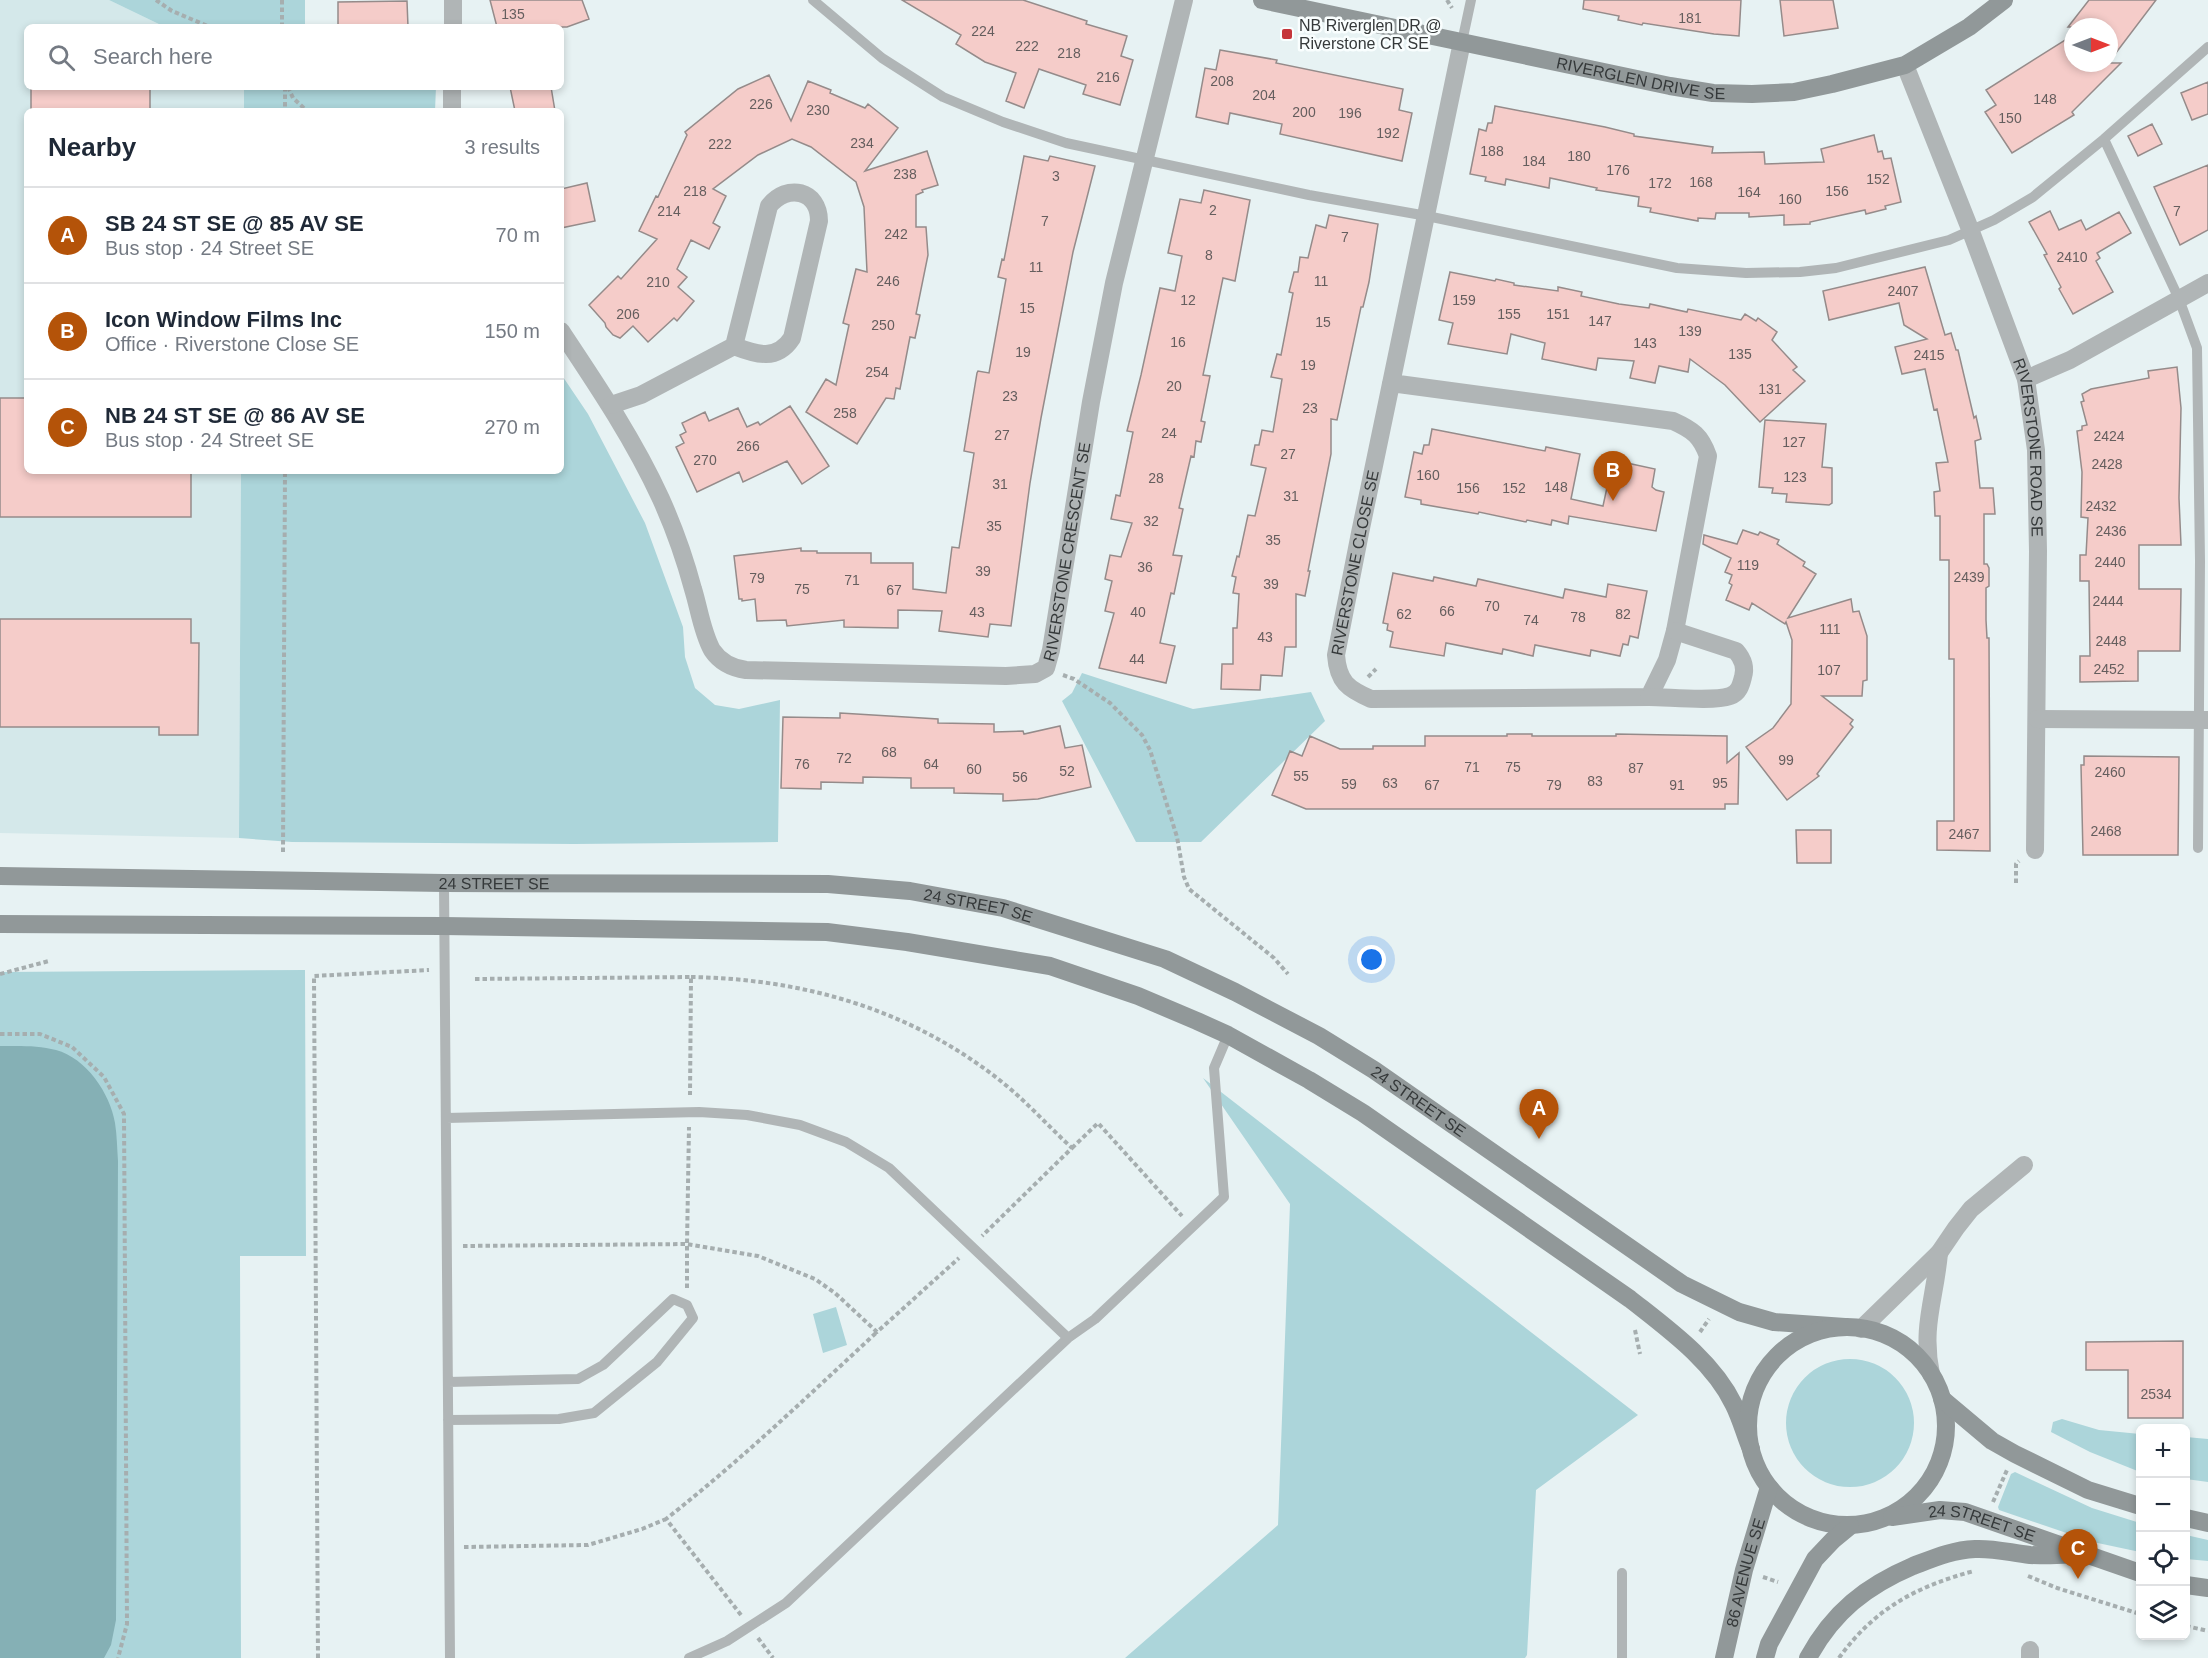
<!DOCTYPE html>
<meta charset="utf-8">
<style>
:root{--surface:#fff;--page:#f2f2f3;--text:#1f2937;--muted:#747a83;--line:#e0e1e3;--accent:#b45309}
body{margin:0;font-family:Helvetica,sans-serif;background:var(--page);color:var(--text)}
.controls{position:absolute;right:18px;bottom:18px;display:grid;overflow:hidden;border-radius:9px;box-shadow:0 3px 9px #0003}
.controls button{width:54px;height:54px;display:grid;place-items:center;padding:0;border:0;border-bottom:2px solid var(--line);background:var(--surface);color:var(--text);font:30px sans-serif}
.compass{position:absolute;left:2064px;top:18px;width:54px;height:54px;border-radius:50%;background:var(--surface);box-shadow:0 3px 9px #0003;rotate:90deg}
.you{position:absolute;left:1372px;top:960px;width:21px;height:21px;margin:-15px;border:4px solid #fff;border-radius:50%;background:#1a73e8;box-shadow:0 0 0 9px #1a73e833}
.badge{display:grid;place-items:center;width:39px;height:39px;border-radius:50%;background:var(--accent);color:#fff;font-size:20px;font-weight:700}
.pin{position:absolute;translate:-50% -50px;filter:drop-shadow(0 2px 3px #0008)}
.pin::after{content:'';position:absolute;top:32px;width:21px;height:18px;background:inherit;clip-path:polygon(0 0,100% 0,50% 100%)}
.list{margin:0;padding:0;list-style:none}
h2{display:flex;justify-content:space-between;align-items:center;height:78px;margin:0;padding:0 24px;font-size:26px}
h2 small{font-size:20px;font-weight:400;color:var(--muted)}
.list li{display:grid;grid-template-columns:39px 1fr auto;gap:18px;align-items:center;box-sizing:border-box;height:96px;padding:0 24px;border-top:2px solid var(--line)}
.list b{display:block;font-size:22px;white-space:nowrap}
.list p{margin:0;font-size:20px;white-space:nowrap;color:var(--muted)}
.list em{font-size:20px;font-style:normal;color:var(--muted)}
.icon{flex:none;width:33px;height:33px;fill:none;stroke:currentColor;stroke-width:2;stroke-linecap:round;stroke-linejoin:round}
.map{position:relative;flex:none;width:2208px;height:1658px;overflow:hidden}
.search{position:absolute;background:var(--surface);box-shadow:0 3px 9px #0003;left:24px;top:24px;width:540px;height:66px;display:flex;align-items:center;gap:15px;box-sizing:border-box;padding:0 21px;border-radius:9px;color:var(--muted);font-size:22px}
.panel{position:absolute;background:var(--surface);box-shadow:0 3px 9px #0003;left:24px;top:108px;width:540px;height:366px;border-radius:9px}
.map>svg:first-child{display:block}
.built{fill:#d4e8ea}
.green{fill:#acd5da}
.water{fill:#85b0b5}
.building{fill:#f5ccc9;stroke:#958b8a;stroke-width:1.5}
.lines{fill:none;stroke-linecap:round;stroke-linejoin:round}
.path{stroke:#a6aeaf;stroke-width:4;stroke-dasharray:4.5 3;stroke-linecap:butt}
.lane{stroke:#b0b5b6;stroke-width:10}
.street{stroke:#b0b5b6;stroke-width:18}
.secondary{stroke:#919899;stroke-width:18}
.poi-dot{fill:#c5353a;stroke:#f9fefe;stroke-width:2}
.labels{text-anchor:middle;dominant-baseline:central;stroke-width:5;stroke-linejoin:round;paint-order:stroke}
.number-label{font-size:14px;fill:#655e5e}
.poi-label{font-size:16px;fill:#35393a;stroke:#f9fefe;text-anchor:start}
.street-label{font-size:16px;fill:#35393a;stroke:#f9fefe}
</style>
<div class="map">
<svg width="2208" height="1658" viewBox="0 0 2208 1658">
<rect width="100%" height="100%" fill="#e7f2f3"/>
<path class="built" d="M0,0H109L165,27H27V87H244V111H27V471H241L239,838L0,833Z"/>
<path class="green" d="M109,0H305V27H165Z
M244,87H436L435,111H244Z
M561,374L588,414L645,523L683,627L685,657L695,688L715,705L739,709L780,700L778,842L574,844L292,842L239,838L241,471H561Z
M1082,673L1193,709L1311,692L1325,721L1201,842H1136L1062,701L1072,693Z
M305,970L306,1256H240L241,1658H0V972Z
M1203,1078L1638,1415L1536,1490L1527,1655L1525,1658H1125L1278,1525L1290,1204Z
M836,1307L847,1345L823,1353L813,1314Z
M1786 1423a64 64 0 1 1 128 0a64 64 0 1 1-128 0Z
M2062,1419L2099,1430L2140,1434V1472L2090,1452L2051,1432L2053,1422Z
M2186,1437L2208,1439V1482L2186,1479Z
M2015,1472L2092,1508L2140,1523V1552L2093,1542L1999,1510L1998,1507L2011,1474Z
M2186,1535L2208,1540V1561L2186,1559Z"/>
<path class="water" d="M0,1046C18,1046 38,1045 56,1050C86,1058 110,1093 115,1123C117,1135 117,1148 118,1161L116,1620L111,1645L104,1658H0Z"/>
<path class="building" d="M490,0H582L589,19L567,27H497Z
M902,0H1023L1087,21L1086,24L1127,36L1121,56L1133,60L1120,105L1083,94L1086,85L1039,69L1024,108L1006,101L1016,73L985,62L956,44L961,35Z
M1584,0H1741L1739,36L1714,34L1643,23L1642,25L1618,20L1619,16L1583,9Z
M1780,0H1833L1838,28L1784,36Z
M2089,0H2156L2109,62V27H2068Z
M407,1L408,27H338V2Z
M2073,35V63H2121L2072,112L2074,115L2012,153L1985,112L1996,105L1986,90Z
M1220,50L1277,60L1276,63L1403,89L1399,110L1412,113L1402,161L1280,134L1282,124L1230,113L1228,124L1196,117L1205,68L1216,70Z
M769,75L791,121L808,81L831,90L830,93L865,108L868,104L898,128L865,171L927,151L938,185L922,190L923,192L916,195V227H926L928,255L916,314L920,315L915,338L910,337L900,389L896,388L894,399L886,398L857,444L806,412L826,379L836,385L849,325L843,323L856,269L867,272L864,207L856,182L811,147L792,139L758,155L713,189L726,196L713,223L720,227L709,249L691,240L677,269L687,277L678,287L694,301L677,321L674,318L648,342L633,326L620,338L613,335L606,327L605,323L589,305L618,276L621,279L657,239L639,231L656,196L658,197L687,135L685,132L738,89Z
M2208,82V114L2192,120L2181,93Z
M31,87H150V111H31Z
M510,87H551L555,111H515Z
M1495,106L1605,127L1634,134V136L1713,147L1712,153L1764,152L1765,164L1824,162L1821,149L1874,135L1878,152L1882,151L1884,159L1891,158L1901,202L1885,206L1886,209L1866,214L1865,210L1810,222V224L1784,225V215L1749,217V213H1716L1715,219L1698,218V221L1650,212L1651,208L1638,206L1639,197L1596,190L1597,188L1550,178L1549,188L1506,179L1505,185L1485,181L1486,177L1470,174L1479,129L1486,131L1488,123H1492Z
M2152,124L2162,144L2138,156L2128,136Z
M1024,156L1048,161L1050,156L1095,166L1073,252L1041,418L1030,483L1011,626L990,624L988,637L939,631L942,611L898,610V628L844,627V620L787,626L786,620L757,621L755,599L742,601V599H739L734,556L801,548V551H817V553H871V563H913V589L946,593L952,547L959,548L974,453L964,451L977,373L978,371L989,373L1006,279L998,277L1002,259L1004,260Z
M2208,165V230L2180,245L2154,187Z
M587,183L595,221L561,228V189Z
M1204,190L1250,200L1235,281L1223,278L1203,375L1210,376L1201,421L1205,422L1201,442L1196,441L1194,457L1191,456L1179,508L1183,509L1173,555L1182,556L1174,594L1171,593L1160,643L1175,646L1166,683L1099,668L1114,613L1105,611L1112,581L1105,579L1110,555L1121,557L1132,523L1111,519L1116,495L1120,496L1133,432L1127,431L1141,375L1160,288L1175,291L1182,256L1168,253L1180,199L1201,203Z
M2050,211L2059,230L2081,220L2086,230L2119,212L2131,233L2097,253L2100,258L2096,261L2113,292L2073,314L2059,289L2061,287L2044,255L2047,254L2029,222Z
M1329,215L1378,224L1369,282L1363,307H1361L1337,420L1331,419V454L1308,571H1310L1305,596L1296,594V647H1285L1282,676L1261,675L1260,690L1221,689L1222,664H1233V628H1237L1239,594L1233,593L1236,577L1232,576L1237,556L1239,557L1248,515L1255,516L1266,468L1251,465L1255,445H1259L1262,430L1273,432L1282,379L1271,377L1277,354L1281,355L1293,293L1289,292L1294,272H1298L1300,257L1308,258L1316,225L1326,228Z
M1925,267L1945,335L1951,333L1956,350H1958L1974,418L1976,416L1981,439L1975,441L1980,488H1993L1995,514H1984V564H1987L1989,568V586L1986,588V620L1987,638H1989L1990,851L1937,850V821H1954V659H1949V560H1940V516H1935L1934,492L1940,491L1936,463L1948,462L1937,409L1934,410L1925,369L1902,374L1895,347L1927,339L1904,325L1899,303L1829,320L1823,291Z
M1450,272L1495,281L1496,279L1514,283V285L1558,291V287L1582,292L1581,296L1619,304L1649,308L1650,304L1687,312L1688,309L1741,320L1745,314L1756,321L1758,318L1777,332L1772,340L1797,367L1793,370L1805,381L1760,422L1725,385L1690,359L1688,372L1659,366L1655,383L1630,378L1634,361L1598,358L1596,370L1542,359L1545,343L1511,334L1507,354L1448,344L1453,323L1439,320Z
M2177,367L2181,408L2179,498L2181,545H2139V589H2181L2180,651H2138V681L2080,682V656H2090L2089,581H2080V555H2086L2088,518L2081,517L2082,472L2077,431L2082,430V426L2087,425L2081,402L2084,401L2082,394L2091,389L2149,378L2148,371Z
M0,398H27V471H191V517H0Z
M790,406L829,466L802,484L787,461L743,482L739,472L697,492L676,447L684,443L680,435L686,432L682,423L705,412L709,421L738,408L747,427L758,422L760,425Z
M1765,420L1826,424L1822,467L1832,468V503L1829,505L1786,502L1787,494L1772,493L1773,488L1759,487Z
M1432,429L1545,451L1546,447L1580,454L1571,499L1603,506L1613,460L1655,469L1652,487L1656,490L1664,492L1656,531L1569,516L1568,524L1552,520L1551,525L1527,520L1526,522L1479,512L1478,514L1421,504V500L1405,497L1414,452L1422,454L1424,445H1429Z
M1743,530L1758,535L1760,532L1779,540L1777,544L1805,562L1803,566L1816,574L1788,618L1851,599L1853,612L1859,611L1867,636V680L1863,681L1862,696H1822L1853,720L1850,724L1853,727L1817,774L1819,776L1787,800L1746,747L1773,728L1791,704L1792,640L1786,622L1785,624L1752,603L1749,610L1726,600L1732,585L1729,583L1732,575L1725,572L1731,558L1703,544L1704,535L1737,544Z
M1393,573L1433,581L1434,577L1476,586L1478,579L1563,598L1565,589L1606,597L1608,584L1647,591L1638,638L1630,636L1628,645L1623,644L1620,656L1591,650L1590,656L1535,645L1533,656L1503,649L1502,654L1446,643L1444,656L1390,647L1393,632L1387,630L1388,624L1383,623Z
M0,619H191V643H199L198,735H159V727H0Z
M840,713L938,719V723L994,724V732L1023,731L1024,734L1060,726L1065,748L1082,745L1091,787L1038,799L1003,801V794L954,793V788H911V778L863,777V783L821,782V789L781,788L783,717L840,718Z
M1507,734H1532V736H1616V734L1727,736V763L1739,753L1738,804H1725V809H1306L1272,795L1290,751L1302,756L1310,736L1340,749H1373V746H1425V736H1507Z
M2084,756L2179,757L2178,855H2083L2081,765H2084Z
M1796,830H1831V863H1797Z
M2183,1341V1418H2128V1370H2086V1342Z"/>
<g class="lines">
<path class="path" d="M156,0L172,11L210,27
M1447,0L1452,8
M282,27V0
M285,87V111
M288,87L293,98L307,111
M1063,675L1074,679L1110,703L1142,735L1150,750L1177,837L1184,877L1189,889L1274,958L1288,974
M1368,677L1376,669
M283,852L285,471
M2016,883V864L2019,861
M0,974L49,961
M691,977C805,979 912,1010 1002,1082C1027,1102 1049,1127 1072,1148L982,1236
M475,979L691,977L690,1095
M0,1034H40L72,1047L104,1077L124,1114L127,1624L118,1658
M1072,1148L1098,1123L1182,1216
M463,1246L687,1244L689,1127
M687,1288V1244L758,1256L815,1279L835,1293L877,1332L959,1258
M1635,1330L1640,1354
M1700,1332L1709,1319
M1993,1502L2007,1470
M464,1547L588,1545L642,1529L666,1519
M2028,1576L2057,1588L2140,1614
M1763,1577L1778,1582
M741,1615L666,1519C740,1461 808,1396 877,1332
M2186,1626L2208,1631
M758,1638L773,1658
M318,1658L314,976L429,970
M1839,1658C1874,1609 1917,1586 1974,1571"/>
<path class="lane" d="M813,0L882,58L943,97L1003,122L1066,143L1309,195L1427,216L1677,268L1746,273L1800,272L1836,268L1949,240L1994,220L2033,197L2104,139L2208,47
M1462,42L1471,0
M2104,139L2179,299L2197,348L2200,561L2198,848
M444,883L450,1658
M446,1118L699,1112L747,1115L800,1125L846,1142L889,1168L1068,1338
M448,1382L578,1379L603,1365L673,1299L687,1305L693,1318L657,1362L594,1413L559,1419L448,1420
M1622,1573V1658
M689,1658L727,1641L786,1603L1068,1338L1095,1319L1224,1197L1214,1068L1228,1035"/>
<g class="street">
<path d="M453,27V0"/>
<path id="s1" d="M1905,65L1970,229L2026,379L2036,450L2038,551L2035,850"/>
<path d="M452,111V87"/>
<path id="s2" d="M561,331C597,385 634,440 661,499C674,528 685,559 693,589C699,608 702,632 712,650C720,662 732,668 746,670L1006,676L1035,674L1046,668L1051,650L1091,402L1114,283L1184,0"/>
<path d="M2026,379L2070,360L2208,283"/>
<path id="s3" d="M1391,383L1673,421C1693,430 1701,436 1708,456L1675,631L1667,660L1649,697L1371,699C1348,689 1338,682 1336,655L1360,533L1462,42"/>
<path d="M611,405L641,395L734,346L769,206C787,183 819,190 819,221L792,338C777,361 757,355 734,346"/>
<path d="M1649,697C1669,697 1713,702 1730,696C1739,693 1741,685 1743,677C1746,667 1743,659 1736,651L1675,631"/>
<path d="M2037,719L2208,720"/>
<path d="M1861,1329L1939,1253L1956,1228L1971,1209L2024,1165"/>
<path d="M1931,1374C1921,1327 1935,1299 1939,1253"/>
<path d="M2030,1650V1658"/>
</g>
<g class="secondary">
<path id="s4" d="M1262,0L1670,86L1713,93L1752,94L1794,92L1832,84L1905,65L1969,27L2004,0"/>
<path id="s5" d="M0,876L444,883L828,884L910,891L1003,908L1165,959L1235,992L1319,1036L1374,1070L1682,1284L1739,1312L1774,1322L1845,1327"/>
<path d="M0,924L443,926L827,932L907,942L1050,966L1138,996L1197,1021L1228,1035L1309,1080L1363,1113L1630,1299C1668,1329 1713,1361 1734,1405C1741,1419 1745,1435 1751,1449"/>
<circle cx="1847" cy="1426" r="99"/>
<path d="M1942,1399L1992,1441L2015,1454L2088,1490L2140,1506"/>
<path id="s6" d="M1892,1517L1940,1510L1965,1512L2140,1573"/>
<path d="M2186,1518L2208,1523"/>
<path d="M2186,1585L2208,1588"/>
<path id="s7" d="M1724,1658L1744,1570L1769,1487"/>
<path d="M1765,1658L1769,1644L1815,1559L1833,1540L1850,1526"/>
<path d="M1808,1658C1833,1612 1866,1586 1913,1566C1934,1558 1952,1550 1975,1549C1994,1548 2011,1553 2030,1555C2048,1556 2067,1554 2085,1554"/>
</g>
</g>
<rect class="poi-dot" x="1281" y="28" width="12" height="12" rx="3"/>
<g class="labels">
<g class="number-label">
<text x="513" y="14">135</text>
<text x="1690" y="18">181</text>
<text x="983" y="31">224</text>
<text x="1027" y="46">222</text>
<text x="1069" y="53">218</text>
<text x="1108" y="77">216</text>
<text x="1222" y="81">208</text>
<text x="1264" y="95">204</text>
<text x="2045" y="99">148</text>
<text x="761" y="104">226</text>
<text x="818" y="110">230</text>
<text x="1304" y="112">200</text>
<text x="1350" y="113">196</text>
<text x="2010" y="118">150</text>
<text x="1388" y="133">192</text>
<text x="862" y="143">234</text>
<text x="720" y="144">222</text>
<text x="1492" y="151">188</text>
<text x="1579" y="156">180</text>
<text x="1534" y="161">184</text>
<text x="1618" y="170">176</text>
<text x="905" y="174">238</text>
<text x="1056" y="176">3</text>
<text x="1878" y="179">152</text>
<text x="1701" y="182">168</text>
<text x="1660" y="183">172</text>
<text x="695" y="191">218</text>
<text x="1837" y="191">156</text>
<text x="1749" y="192">164</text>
<text x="1790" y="199">160</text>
<text x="1213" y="210">2</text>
<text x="669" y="211">214</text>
<text x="2177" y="211">7</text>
<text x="1045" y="221">7</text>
<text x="896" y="234">242</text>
<text x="1345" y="237">7</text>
<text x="1209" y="255">8</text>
<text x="2072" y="257">2410</text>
<text x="1036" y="267">11</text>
<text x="888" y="281">246</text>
<text x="1321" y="281">11</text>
<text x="658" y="282">210</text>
<text x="1903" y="291">2407</text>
<text x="1188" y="300">12</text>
<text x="1464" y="300">159</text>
<text x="1027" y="308">15</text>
<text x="628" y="314">206</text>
<text x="1509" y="314">155</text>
<text x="1558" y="314">151</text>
<text x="1600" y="321">147</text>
<text x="1323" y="322">15</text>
<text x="883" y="325">250</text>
<text x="1690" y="331">139</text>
<text x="1178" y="342">16</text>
<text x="1645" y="343">143</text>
<text x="1023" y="352">19</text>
<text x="1740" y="354">135</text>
<text x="1929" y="355">2415</text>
<text x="1308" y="365">19</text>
<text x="877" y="372">254</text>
<text x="1174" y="386">20</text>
<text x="1770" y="389">131</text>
<text x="1010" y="396">23</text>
<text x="1310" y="408">23</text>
<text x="845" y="413">258</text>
<text x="1169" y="433">24</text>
<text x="1002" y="435">27</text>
<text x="2109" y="436">2424</text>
<text x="1794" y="442">127</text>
<text x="748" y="446">266</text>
<text x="1288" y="454">27</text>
<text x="705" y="460">270</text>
<text x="2107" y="464">2428</text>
<text x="1428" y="475">160</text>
<text x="1795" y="477">123</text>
<text x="1156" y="478">28</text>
<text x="1000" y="484">31</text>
<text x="1556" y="487">148</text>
<text x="1468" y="488">156</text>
<text x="1514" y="488">152</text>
<text x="1291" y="496">31</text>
<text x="2101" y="506">2432</text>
<text x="1151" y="521">32</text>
<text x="994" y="526">35</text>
<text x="2111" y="531">2436</text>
<text x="1273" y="540">35</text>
<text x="2110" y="562">2440</text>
<text x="1748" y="565">119</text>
<text x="1145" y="567">36</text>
<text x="983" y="571">39</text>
<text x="1969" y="577">2439</text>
<text x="757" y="578">79</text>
<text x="852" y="580">71</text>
<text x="1271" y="584">39</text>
<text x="802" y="589">75</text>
<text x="894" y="590">67</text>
<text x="2108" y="601">2444</text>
<text x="1492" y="606">70</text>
<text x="1447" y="611">66</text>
<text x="977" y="612">43</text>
<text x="1138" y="612">40</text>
<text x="1404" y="614">62</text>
<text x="1623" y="614">82</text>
<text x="1578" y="617">78</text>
<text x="1531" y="620">74</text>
<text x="1830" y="629">111</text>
<text x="1265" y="637">43</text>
<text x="2111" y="641">2448</text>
<text x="1137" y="659">44</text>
<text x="2109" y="669">2452</text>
<text x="1829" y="670">107</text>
<text x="889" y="752">68</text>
<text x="844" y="758">72</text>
<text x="1786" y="760">99</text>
<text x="802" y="764">76</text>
<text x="931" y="764">64</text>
<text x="1472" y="767">71</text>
<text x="1513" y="767">75</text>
<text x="1636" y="768">87</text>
<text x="974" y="769">60</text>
<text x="1067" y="771">52</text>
<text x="2110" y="772">2460</text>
<text x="1301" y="776">55</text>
<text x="1020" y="777">56</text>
<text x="1595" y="781">83</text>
<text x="1390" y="783">63</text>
<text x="1720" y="783">95</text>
<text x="1349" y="784">59</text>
<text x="1432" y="785">67</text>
<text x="1554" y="785">79</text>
<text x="1677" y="785">91</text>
<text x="2106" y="831">2468</text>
<text x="1964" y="834">2467</text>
<text x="2156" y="1394">2534</text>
</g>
<g class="poi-label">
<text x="1299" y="25">NB Riverglen DR @<tspan x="1299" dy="18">Riverstone CR SE</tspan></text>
</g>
<g class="street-label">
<text stroke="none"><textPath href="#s4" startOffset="387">RIVERGLEN DRIVE SE</textPath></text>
<text stroke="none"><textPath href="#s1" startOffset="405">RIVERSTONE ROAD SE</textPath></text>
<text stroke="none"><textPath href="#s2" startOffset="816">RIVERSTONE CRESCENT SE</textPath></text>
<text stroke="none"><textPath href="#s3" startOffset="1018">RIVERSTONE CLOSE SE</textPath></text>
<text stroke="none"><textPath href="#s5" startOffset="494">24 STREET SE</textPath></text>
<text stroke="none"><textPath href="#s5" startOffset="980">24 STREET SE</textPath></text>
<text stroke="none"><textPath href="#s5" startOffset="1466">24 STREET SE</textPath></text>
<text stroke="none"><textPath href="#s6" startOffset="92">24 STREET SE</textPath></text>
<text stroke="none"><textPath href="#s7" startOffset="88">86 AVENUE SE</textPath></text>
</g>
</g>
</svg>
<div class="controls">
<button>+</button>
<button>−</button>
<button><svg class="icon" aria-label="locate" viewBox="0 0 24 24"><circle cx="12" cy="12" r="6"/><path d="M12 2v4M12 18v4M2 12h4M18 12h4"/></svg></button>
<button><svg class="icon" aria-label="layers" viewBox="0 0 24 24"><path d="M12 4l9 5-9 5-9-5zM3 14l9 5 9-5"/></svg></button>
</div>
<svg class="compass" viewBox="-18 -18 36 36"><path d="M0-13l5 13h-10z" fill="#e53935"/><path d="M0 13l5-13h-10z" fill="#747a83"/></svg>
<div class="you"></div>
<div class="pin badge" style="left:1539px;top:1139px">A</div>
<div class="pin badge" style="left:1613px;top:501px">B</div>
<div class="pin badge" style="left:2078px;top:1579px">C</div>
<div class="search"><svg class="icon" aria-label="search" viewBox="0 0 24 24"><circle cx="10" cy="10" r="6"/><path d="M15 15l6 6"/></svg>Search here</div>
<section class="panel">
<h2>Nearby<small>3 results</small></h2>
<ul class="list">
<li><span class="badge">A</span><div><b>SB 24 ST SE @ 85 AV SE</b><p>Bus stop · 24 Street SE</p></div><em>70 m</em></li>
<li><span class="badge">B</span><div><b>Icon Window Films Inc</b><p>Office · Riverstone Close SE</p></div><em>150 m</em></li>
<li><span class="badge">C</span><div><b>NB 24 ST SE @ 86 AV SE</b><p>Bus stop · 24 Street SE</p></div><em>270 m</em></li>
</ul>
</section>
</div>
